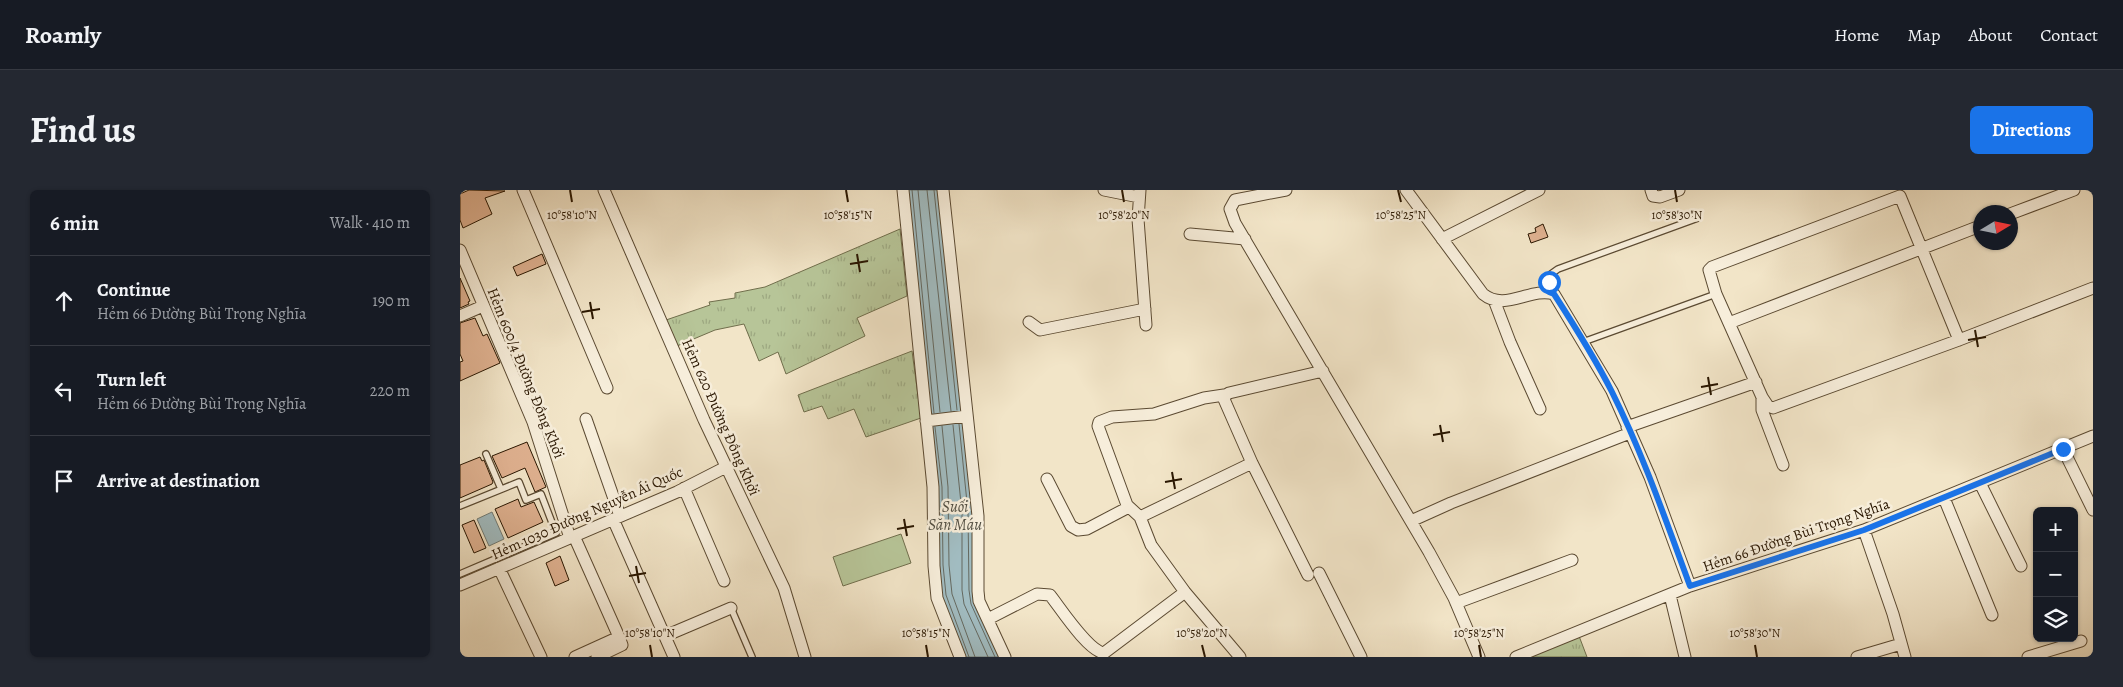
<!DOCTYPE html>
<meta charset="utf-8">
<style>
:root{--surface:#171b24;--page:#242831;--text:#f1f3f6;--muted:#9ea1a6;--line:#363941;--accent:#1a73e8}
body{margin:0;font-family:Alegreya,serif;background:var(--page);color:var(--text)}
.controls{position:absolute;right:15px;bottom:15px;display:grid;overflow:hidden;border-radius:8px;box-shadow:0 1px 4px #0004}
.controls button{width:45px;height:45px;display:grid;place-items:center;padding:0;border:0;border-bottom:1px solid var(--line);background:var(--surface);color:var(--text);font:25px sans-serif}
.compass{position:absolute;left:1513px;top:15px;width:45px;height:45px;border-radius:50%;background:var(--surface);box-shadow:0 1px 4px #0004;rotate:80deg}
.stop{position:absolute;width:15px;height:15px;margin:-11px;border:4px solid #1a73e8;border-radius:50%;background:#fff}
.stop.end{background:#1a73e8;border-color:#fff;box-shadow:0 1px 5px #0008}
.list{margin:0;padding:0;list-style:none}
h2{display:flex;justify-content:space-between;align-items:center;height:65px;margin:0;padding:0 20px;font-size:21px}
h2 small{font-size:16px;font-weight:400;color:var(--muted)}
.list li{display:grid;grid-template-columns:32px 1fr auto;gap:15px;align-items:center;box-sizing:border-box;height:90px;padding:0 20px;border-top:1px solid var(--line)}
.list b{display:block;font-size:19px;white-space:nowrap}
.list p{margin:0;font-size:16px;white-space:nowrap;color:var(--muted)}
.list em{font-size:16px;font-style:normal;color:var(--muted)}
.icon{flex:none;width:28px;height:28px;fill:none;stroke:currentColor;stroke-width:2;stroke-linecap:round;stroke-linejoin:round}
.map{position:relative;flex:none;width:1633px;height:467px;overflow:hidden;border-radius:8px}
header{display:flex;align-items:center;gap:30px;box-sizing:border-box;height:70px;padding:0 25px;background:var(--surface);border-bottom:1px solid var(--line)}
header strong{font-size:24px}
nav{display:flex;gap:28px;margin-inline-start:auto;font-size:18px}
.intro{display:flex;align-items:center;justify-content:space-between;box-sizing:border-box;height:120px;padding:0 30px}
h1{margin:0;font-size:35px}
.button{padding:12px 22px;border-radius:8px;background:var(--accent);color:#fff;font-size:18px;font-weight:700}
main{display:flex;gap:30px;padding:0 30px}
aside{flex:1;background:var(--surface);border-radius:8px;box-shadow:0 1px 4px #0004}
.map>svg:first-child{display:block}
.grass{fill:url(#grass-tufts);stroke:#706e4c}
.pitch{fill:#b7c598;stroke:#706e4c}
.water{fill:#a1bcc1;stroke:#717a74}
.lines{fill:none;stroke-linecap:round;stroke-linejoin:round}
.shore{stroke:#656960;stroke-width:1}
.building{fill:#e0b291;stroke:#291600}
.lane-casing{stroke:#5b4a32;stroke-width:8}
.street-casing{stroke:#5b4a32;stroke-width:13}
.lane{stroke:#f7eedb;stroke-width:5.5}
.street{stroke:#f7eedb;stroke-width:11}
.route{stroke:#1a73e8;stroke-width:6}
.ticks{fill:none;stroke:#291600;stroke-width:2}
.labels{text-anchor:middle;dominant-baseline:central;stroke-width:5;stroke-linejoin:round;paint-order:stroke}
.street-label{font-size:15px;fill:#291600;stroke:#f7eedb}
.water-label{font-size:16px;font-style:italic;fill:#535044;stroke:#f7eedb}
.ticks-label{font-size:12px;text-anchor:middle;fill:#291600;stroke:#f7eedb;stroke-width:5;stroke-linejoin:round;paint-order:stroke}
</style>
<header>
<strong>Roamly</strong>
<nav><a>Home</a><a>Map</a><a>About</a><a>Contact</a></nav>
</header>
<div class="intro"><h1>Find us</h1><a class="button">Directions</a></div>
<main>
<aside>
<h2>6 min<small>Walk · 410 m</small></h2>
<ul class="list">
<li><svg class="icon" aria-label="ahead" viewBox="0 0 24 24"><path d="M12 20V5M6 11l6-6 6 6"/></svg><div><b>Continue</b><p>Hẻm 66 Đường Bùi Trọng Nghĩa</p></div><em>190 m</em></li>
<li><svg class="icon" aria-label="left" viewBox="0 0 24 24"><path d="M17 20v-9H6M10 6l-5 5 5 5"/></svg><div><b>Turn left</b><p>Hẻm 66 Đường Bùi Trọng Nghĩa</p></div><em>220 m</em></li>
<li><svg class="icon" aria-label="arrive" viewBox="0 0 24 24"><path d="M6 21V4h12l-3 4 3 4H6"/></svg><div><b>Arrive at destination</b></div></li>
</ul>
</aside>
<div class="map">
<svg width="1633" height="467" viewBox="0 0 1633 467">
<defs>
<pattern id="grass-tufts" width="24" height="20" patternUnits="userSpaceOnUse" patternTransform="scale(1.25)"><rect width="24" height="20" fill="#b7c598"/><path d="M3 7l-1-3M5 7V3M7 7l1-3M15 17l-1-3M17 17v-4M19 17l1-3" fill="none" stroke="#9da881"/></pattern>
</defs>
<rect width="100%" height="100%" fill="#f2e5c8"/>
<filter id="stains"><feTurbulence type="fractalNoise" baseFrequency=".004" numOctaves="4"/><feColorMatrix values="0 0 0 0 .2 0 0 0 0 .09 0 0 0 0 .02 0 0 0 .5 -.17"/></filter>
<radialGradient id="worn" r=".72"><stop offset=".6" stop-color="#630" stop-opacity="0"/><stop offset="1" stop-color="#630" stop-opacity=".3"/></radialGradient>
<path class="grass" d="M440,39L447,106L397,128L405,146L326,184L318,162L299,171L284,134L255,140L217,156L206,130L250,115L249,112L275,108V103L305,97Z
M452,161L461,228L406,247L394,219L368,229L362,216L344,222L338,205Z
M1119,446L1127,467H1064Z"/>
<path class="pitch" d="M441,344L451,373L383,396L373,367Z"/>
<path class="water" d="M447,0H478L513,322L514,400L540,467H505L481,407Z
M32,322L44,349L29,356L17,329Z"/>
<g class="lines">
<path class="shore" d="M452,0L474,223
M458,0L480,222
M467,0L491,221
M474,0L497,220
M499,234L508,322L509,400L511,414L535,467
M493,235L502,323V400L504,414L528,467
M482,236L488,297L489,375L492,404L515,467
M475,237L482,297L483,375L486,405L509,467"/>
</g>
<path class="building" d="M9,0L45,1L25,8L32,24L3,38L0,30V4Z
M1083,34L1088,47L1071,53L1068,44L1076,42L1075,38Z
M82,64L86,74L57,86L53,77Z
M0,88L10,111L8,112L9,114L0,118Z
M15,128L23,146L27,144L40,173L0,191V172L3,171L0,164V133Z
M67,252L86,297L75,302L65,278L42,288L32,266Z
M20,267L22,271L24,270L33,292L32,294L0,308V275Z
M58,309L61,317L74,312L83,332L48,348L35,319Z
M14,330L26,358L14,363L2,335Z
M100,366L109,390L95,396L86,373Z"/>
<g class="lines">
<g class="lane-casing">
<path id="lane" d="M1089,102L1091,84L1098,79L1238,28
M1123,152L1256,104
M26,264L41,299
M0,316L59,292L66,310L81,304L96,343L0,384
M271,418L292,467"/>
</g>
<g class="street-casing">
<path id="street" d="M63,0L147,198
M144,0L244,230L324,398L345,467
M443,0L473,297L474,376L477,408L500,467
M483,0L518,326V401L519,411L545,467
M644,0L679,7
M680,0L678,29L686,135
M826,0L775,10L770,19L775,33L969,362L994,408L1019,467
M946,0L1023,104C1045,122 1070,97 1094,104L1152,201L1190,287L1230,396L1404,340L1633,246
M1191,0L1193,6L1200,7L1219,0
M1550,24L1614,0
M730,44L785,49
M982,49L1079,0
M0,60L73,232L110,348
M1034,110L1050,152L1080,219
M0,126L23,116
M569,132L580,140L685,119
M1269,133L1520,36
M1499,150L1440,6L1252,77L1249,80L1256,104L1302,207L1308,216L1313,218L1499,150L1633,98
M1302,207V220L1323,275
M126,229L160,326
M466,231L507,226
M1167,237L1296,192
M1603,259L1633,320
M587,289L611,336L618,340L627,339L669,317
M1520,293L1561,376
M224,298L264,391
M1484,308L1532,425
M680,327L667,315L638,236L639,232L652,227L694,224L744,208L764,205
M153,329L214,467
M951,331L991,313L1170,243
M1404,340L1433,424L1445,467
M114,346L159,447L115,467
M39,378L81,467
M859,383L901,467
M848,385L792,273L763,207L769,203L863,181
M0,395L217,302L266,277
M1210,405L1225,467
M996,413L1112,370
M528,429L577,404L590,405C601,419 628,461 644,463L725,402
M205,446L271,418
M137,467L162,455L159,447
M780,467L725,402L691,355L680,327L792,273
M1056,467L1230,396
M1397,467L1441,454
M1568,467L1621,451"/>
</g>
<use href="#lane" class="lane"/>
<use href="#street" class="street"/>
</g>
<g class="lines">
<path class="route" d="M1089,92V102L1094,104C1114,135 1135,168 1152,202C1183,264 1206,331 1230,396L1404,340L1603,259"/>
</g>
<path class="ticks" d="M110,0L112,12M386,0L388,12M662,0L664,12M938,0L941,12M1215,0L1217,12M397,64L400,82M390,74L408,71M130,112L133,129M122,122L140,119M1515,140L1518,157M1508,150L1526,147M1248,187L1251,205M1241,197L1258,194M980,235L983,252M973,245L990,242M712,282L715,299M705,292L722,289M444,329L447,346M437,339L454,336M176,376L179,393M169,386L186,383M190,455L192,467M466,455L468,467M742,455L745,467M1019,455L1021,467M1295,455L1297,467"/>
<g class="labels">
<g class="street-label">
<text transform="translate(66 183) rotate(68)">Hẻm 600/4 Đường Đồng Khởi</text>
<text transform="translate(261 227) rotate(66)">Hẻm 620 Đường Đồng Khởi</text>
<text transform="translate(127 323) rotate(-24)">Hẻm 1030 Đường Nguyễn Ái Quốc</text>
<text transform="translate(1336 345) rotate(-19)">Hẻm 66 Đường Bùi Trọng Nghĩa</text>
</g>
<g class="water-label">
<text x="495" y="317">Suối<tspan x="495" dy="18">Săn Máu</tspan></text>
</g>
</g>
<g class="ticks-label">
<text x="112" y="29">10°58'10"N</text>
<text x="388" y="29">10°58'15"N</text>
<text x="664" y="29">10°58'20"N</text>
<text x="941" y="29">10°58'25"N</text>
<text x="1217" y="29">10°58'30"N</text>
<text x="190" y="447">10°58'10"N</text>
<text x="466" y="447">10°58'15"N</text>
<text x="742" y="447">10°58'20"N</text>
<text x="1019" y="447">10°58'25"N</text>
<text x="1295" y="447">10°58'30"N</text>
</g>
<rect width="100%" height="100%" filter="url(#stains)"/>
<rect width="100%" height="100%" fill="url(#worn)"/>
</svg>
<div class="controls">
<button>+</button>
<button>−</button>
<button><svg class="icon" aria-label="layers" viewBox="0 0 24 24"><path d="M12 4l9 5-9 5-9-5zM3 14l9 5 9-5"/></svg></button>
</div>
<svg class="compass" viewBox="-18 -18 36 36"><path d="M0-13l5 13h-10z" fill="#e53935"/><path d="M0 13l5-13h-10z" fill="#9ea1a6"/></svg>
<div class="stop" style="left:1089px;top:92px"></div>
<div class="stop end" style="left:1603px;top:259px"></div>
</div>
</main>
